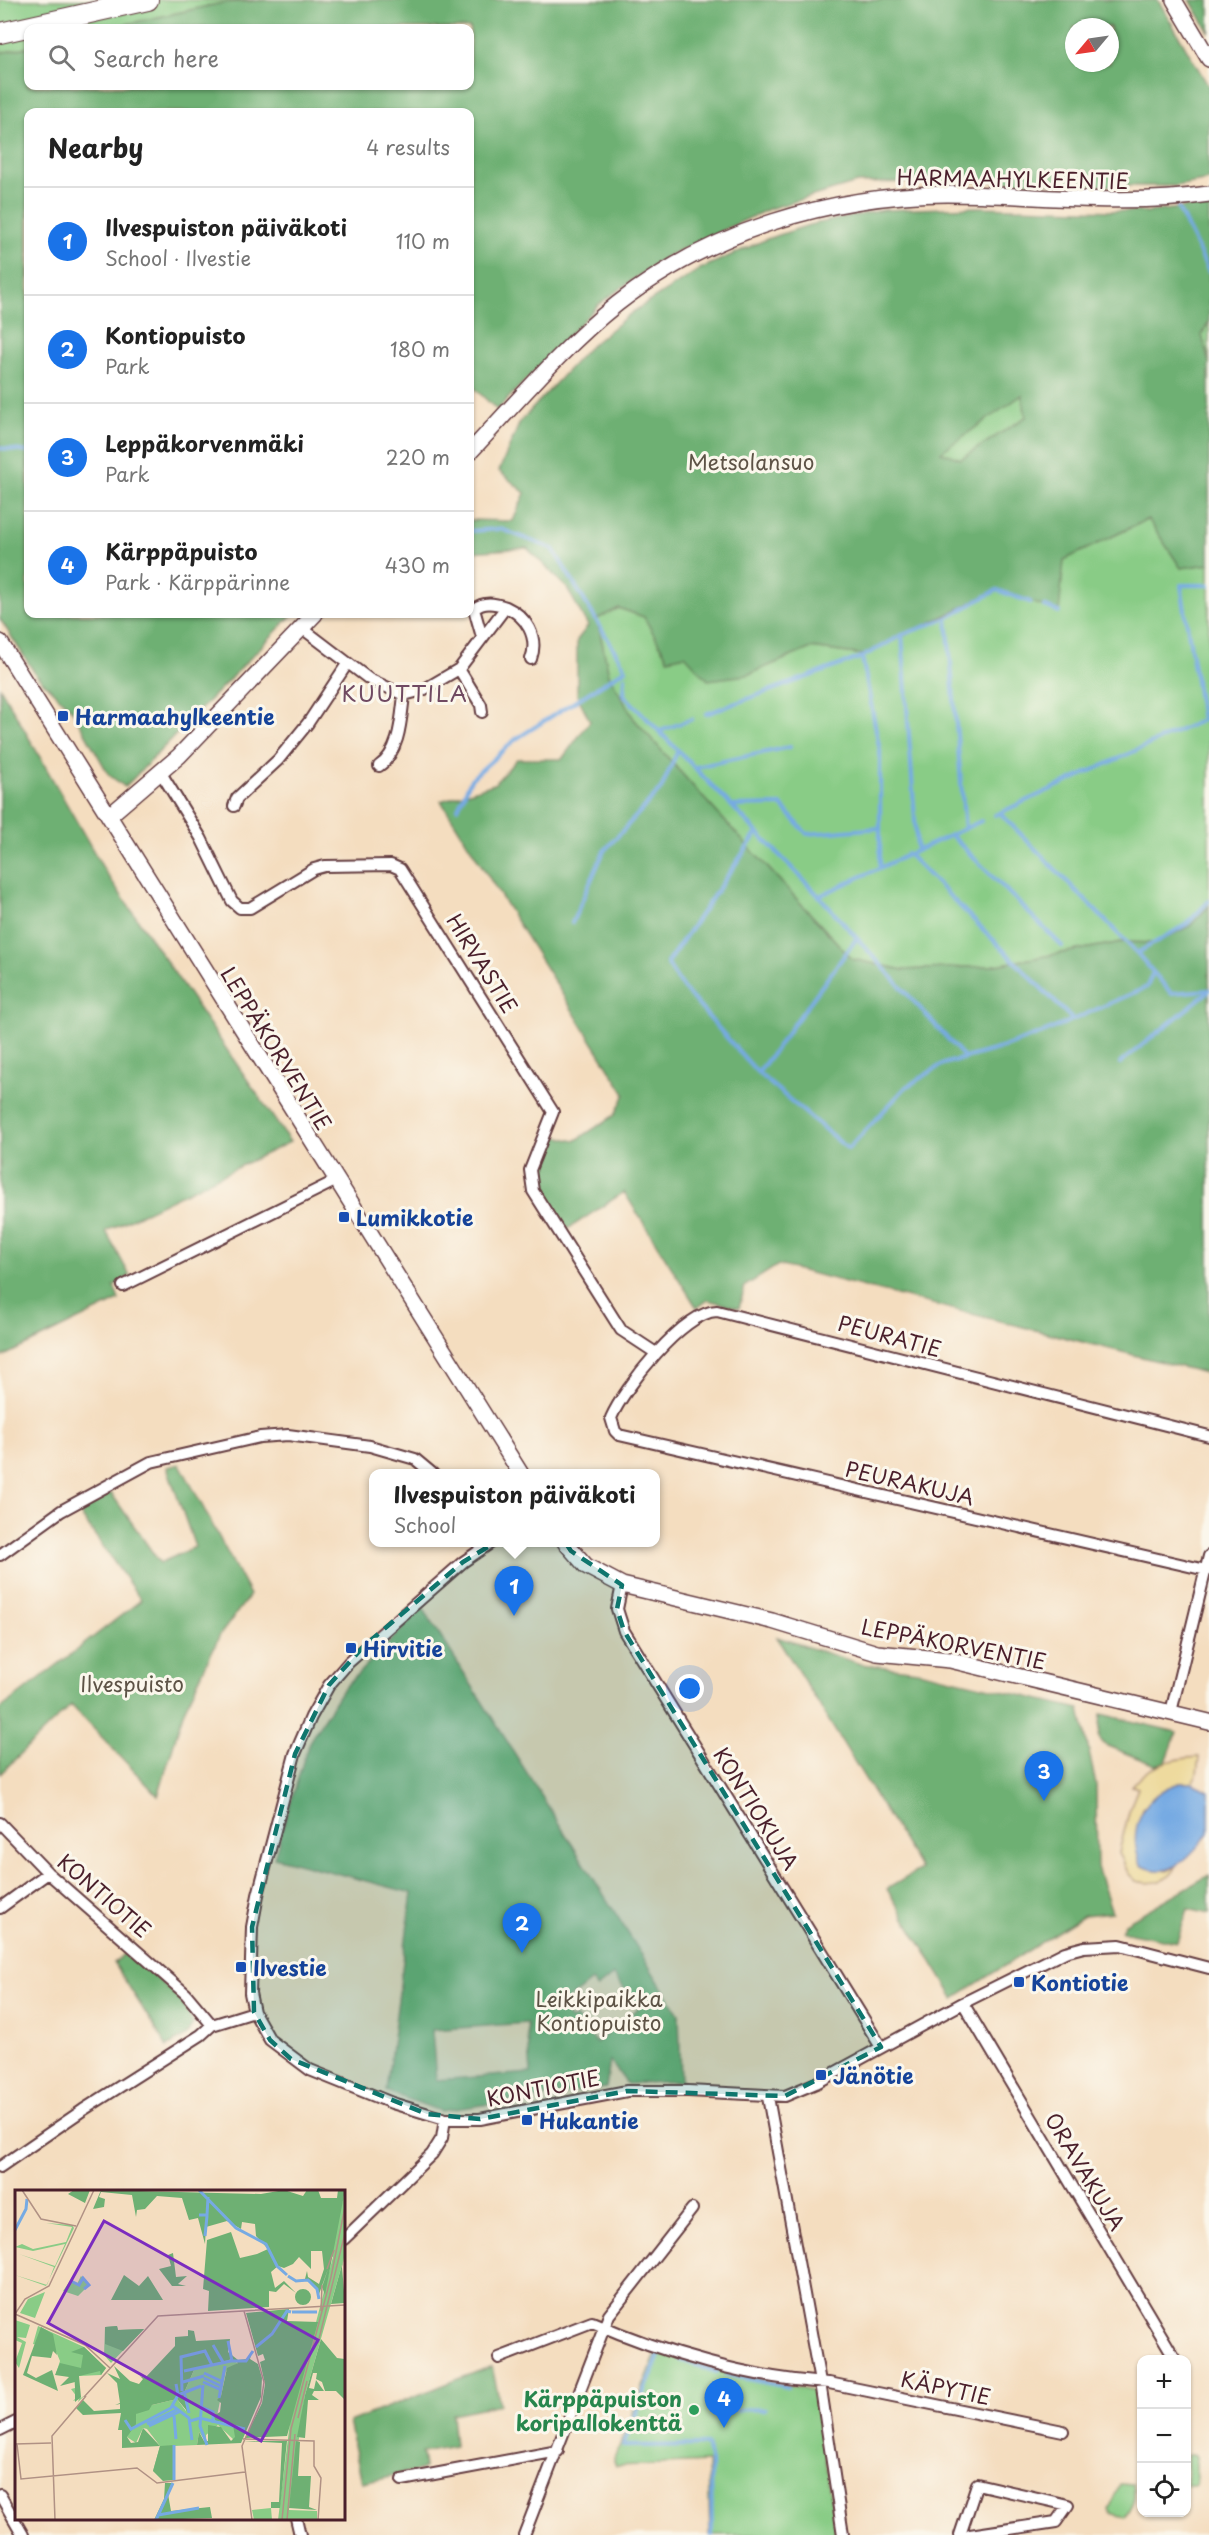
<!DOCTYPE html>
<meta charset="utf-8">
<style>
:root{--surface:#fff;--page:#f2f2f2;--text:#222;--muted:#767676;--line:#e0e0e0;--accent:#1a73e8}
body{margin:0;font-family:"Playpen Sans",sans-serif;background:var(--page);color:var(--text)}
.controls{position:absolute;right:18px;bottom:18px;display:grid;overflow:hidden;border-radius:12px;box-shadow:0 2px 4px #0004}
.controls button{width:54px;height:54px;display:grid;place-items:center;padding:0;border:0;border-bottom:2px solid var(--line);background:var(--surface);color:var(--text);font:30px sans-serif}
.compass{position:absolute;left:1065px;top:18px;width:54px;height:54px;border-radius:50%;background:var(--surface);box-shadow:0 2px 4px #0004;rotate:241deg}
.you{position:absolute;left:690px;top:1689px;width:21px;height:21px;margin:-15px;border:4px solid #fff;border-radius:50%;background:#1a73e8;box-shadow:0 0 0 9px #1a73e833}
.badge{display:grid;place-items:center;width:39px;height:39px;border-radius:50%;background:var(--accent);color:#fff;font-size:20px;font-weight:700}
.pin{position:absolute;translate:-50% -50px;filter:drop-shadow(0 2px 3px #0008)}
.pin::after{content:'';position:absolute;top:32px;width:21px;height:18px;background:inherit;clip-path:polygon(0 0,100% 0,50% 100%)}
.popup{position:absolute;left:369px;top:1469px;width:291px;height:78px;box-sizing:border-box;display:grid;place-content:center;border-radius:12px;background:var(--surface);filter:drop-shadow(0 2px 4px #0005);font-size:20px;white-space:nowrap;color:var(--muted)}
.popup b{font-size:22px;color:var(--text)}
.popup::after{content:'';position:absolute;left:50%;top:100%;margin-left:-12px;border:12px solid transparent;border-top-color:var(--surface)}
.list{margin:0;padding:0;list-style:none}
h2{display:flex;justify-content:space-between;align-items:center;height:78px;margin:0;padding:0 24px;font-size:26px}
h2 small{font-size:20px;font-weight:400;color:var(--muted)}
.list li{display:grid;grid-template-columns:39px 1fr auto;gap:18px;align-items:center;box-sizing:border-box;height:108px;padding:0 24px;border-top:2px solid var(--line)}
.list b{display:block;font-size:22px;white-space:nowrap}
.list p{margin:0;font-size:20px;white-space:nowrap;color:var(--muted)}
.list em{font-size:20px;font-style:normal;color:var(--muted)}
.icon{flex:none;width:33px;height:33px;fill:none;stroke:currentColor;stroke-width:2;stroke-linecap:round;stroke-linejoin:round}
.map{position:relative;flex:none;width:1209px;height:2535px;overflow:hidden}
.search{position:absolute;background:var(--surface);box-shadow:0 2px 4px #0004;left:24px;top:24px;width:450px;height:66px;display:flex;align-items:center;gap:15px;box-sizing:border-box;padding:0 21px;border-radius:12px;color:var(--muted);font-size:22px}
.panel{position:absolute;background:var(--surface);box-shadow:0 2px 4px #0004;left:24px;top:108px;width:450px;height:510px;border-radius:12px}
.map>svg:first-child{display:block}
.green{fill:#89cc86;stroke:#6a7658;stroke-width:1.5}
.forest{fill:#6eb073;stroke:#5c684f;stroke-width:1.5;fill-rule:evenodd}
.sand{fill:#eeda9e;stroke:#9c7c64;stroke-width:1.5}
.water{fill:#76aae3;stroke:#606487;stroke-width:1.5}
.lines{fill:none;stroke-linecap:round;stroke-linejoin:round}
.stream{stroke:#76aae3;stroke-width:4}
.street-casing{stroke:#643c41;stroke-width:14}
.secondary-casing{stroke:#643c41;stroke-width:18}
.highway-casing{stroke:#643c41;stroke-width:22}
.street{stroke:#fff;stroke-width:10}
.secondary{stroke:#fff;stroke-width:15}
.highway{stroke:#fff;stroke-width:20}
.marked{fill:#0f766e;fill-opacity:0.2;stroke:#0f766e;stroke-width:4.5;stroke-dasharray:12 8;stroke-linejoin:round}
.transit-dot{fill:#1a4fb4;stroke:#fbf7ec;stroke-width:2}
.leisure-dot{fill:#2e9e5b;stroke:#fbf7ec;stroke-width:2}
.labels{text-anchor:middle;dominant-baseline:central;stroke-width:6;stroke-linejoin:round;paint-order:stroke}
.street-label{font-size:21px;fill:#4a1f2b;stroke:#fbf7ec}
.park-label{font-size:21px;fill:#5d5346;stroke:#fbf7ec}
.transit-label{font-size:21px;font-weight:bold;fill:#164399;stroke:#fbf7ec;text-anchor:start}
.leisure-label{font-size:21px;font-weight:bold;fill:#27864d;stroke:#fbf7ec;text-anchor:end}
.neighbourhood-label{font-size:22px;letter-spacing:1.5px;fill:#704a62;stroke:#fbf7ec}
.inset-river{fill:none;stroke:#76aae3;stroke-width:3}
.inset-road{fill:none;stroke:#b09184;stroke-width:1.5}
.view{fill:#7b2cbf;fill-opacity:0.15;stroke:#7b2cbf;stroke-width:3}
.inset-edge{fill:none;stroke:#4a1f2b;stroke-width:3}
</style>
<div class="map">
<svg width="1209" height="2535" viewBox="0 0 1209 2535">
<rect width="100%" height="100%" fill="#fbf7ec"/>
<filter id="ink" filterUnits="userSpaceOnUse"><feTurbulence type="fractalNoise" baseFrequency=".0167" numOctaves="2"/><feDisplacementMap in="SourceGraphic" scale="12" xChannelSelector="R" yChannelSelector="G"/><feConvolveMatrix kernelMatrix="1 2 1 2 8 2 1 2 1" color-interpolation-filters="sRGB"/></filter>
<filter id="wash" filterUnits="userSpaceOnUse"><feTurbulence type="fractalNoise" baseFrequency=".008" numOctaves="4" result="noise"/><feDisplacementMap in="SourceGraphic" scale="24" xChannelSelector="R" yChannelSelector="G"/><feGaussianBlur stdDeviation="1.35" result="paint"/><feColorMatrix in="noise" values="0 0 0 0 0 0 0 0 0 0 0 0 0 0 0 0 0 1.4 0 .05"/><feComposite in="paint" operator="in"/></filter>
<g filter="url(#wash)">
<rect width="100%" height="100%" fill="#f4ddbf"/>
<path class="green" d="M0,0H272L222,3L109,28H28V47L0,53Z
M1209,321V363L1202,335Z
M1022,395L1026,417L961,459L940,452Z
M1149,519L1181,568L1209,564V906L1190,926L1155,943L1122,942L991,966L903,970L852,959L698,792L634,719L609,675L597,619L618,608L644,617L668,659L685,655L747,675L811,648L864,655Z
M658,2349L717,2369L812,2390L816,2396L836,2535H710L708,2462L616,2466L614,2461Z
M1187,2455H1196V2485H1187Z
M1120,2484L1133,2485C1136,2498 1133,2505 1125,2517L1110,2513L1108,2509Z"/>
<path class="forest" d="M272,0H1158L1209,87V180L1176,186H1109L991,181L857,183L769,209L665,257L599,304L497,410L470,384V112H28V614H293L125,787L109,775L72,710L36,675L0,619V53L28,47V86H470V28H109L222,3ZM1074,27H1110V63H1074Z
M1190,0H1209V32Z
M1209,204V321L1202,335L1209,363V564L1181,568L1148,519L1064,560L1059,612L997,590L864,655L811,648L747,675L708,680L685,655L668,659L644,617L619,608L597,619L609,675L634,719L698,792L852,959L903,970L991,966L1122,942L1155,943L1190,926L1209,906V1374L778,1265L745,1286L739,1308L708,1300L697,1308L624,1192L568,1229L544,1195L541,1167L555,1136L575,1141L615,1115L625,1094L441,801L494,784L517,759H562L590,721L577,695V640L588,626L567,588L527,548L470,552V520L513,521L525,493L499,471L520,422L588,348L631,313L700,269L767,239L809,225L883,210L978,207L1149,212ZM1022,395L1026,417L961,459L941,452Z
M0,687L106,873L290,1142L106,1231L130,1276L114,1286L119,1300L0,1358Z
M180,1464L250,1595L220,1635L183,1713L158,1796L71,1705L0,1774V1709L141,1600L77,1510L111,1493L160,1563L195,1547L167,1467Z
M423,1608L679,2014L681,2081L627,2084L610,2061L606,2088L440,2111L386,2091L412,1893L274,1857L309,1742L341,1691ZM613,1975L640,2007L596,2043L576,2017L571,2020L560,2006L591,1981L597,1988ZM527,2023L531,2073L436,2080L432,2030Z
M777,1637L861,1664L918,1671L1080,1709L1096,1785L1097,1867L1112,1912L1084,1915L954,1998L887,1889L921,1869Z
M1101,1714L1177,1732L1166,1762L1155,1765L1105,1745L1099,1738Z
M1209,1875V1914L1188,1909L1177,1942L1121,1931L1125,1923Z
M124,1954C148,1972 184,1993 193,2024L187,2035L167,2047L114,1963Z
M492,2366L500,2404L452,2414L455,2446L422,2452L424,2469L362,2482L349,2422Z"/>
<path class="sand" d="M1199,1757L1197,1774L1192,1783H1180L1143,1808C1138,1827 1133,1846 1141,1865L1167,1871L1176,1867C1170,1882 1150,1885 1136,1881L1128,1873L1119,1852L1130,1808L1138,1788L1132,1786C1149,1763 1172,1759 1199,1757Z"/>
<path class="water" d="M1180,1783H1192L1209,1791V1833C1191,1855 1171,1882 1141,1865C1126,1829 1143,1793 1180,1783Z"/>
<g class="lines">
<path class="stream" d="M1178,208L1209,272
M0,448L28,452
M1044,606L1059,612
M947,618L965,829
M902,635L917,849
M862,657L880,751V867
M625,677L624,695L819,896L965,1058
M706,714L862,657L902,635L947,618L997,590L1030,602
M1202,720L1181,585H1209
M660,731L692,719
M696,767L790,747
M732,806L781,805L807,834L880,828
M458,808L471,779L516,739L626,669L553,549L501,529L470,531
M1000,813L1137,953L1171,993L1209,990
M995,815L1209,717
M757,833L667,963L683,988L758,1073L848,1149L906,1087L943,1064L1001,1048L1045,1032L1147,987L1153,972
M951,835L1062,946
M907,853L1073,1020
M819,896L981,821
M572,923L604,851L661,789L678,750
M1137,953L1187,924L1209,901
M1120,1063L1208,992
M758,1073L857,938
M660,2353L623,2446L707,2445L711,2462L712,2535
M681,2360L717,2372
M727,2375L788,2387
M731,2410L765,2409"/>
</g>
</g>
<g filter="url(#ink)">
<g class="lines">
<g class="street-casing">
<path id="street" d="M302,628L369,679L404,695L423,690L459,669L506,607C526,616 539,637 531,659
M482,637L474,609C484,601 494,603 506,607
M459,669L481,705L482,712
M379,766C400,752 401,719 404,695
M161,773L201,838L232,901L240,908H250L314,869L325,866L391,865L400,869L553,1112L530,1170L533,1191L621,1330L656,1353
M234,806L237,798L278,760L308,723L347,664
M123,1286L335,1181
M492,1542L463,1562L349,1662L329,1685L311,1717L295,1754L258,1895L252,1927L250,1993L254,2012L270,2040L310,2070L392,2103L445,2119H480L627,2091H688L785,2096L816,2083L963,2003L1065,1952L1084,1947L1120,1945L1209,1968
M0,1555L61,1511L151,1462L260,1437L288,1435L370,1446L415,1459L433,1474
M1206,1570L619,1435L615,1431L611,1418C624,1388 683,1312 717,1311L1209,1436
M622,1585L617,1609L624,1631L881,2047
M1171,1712L1209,1556
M0,1823L48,1873L186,1994L212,2025L254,2012
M0,1908L48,1873
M963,2003L1176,2360
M768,2097L820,2382L843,2535
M0,2167L83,2110L201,2035L212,2025
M344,2239L432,2154L442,2138L445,2119
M499,2358L592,2322C663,2353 751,2379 829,2383L1063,2431
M0,2430L16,2422
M402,2480L558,2451
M0,2495L23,2535
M296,2518L300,2535
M524,2535L609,2315L692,2209
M960,2535L977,2484L1068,2505L1056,2522L970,2535"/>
</g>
<g class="secondary-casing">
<path id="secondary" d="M1174,0L1209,59
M470,452C517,402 563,347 617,304C710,231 829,195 947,194C1035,194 1121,207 1209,194
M0,642L521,1474
M109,816L179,756L315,614
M565,1542L586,1566L622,1585L772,1621L877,1653L950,1660L1209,1722"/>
</g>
<g class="highway-casing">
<path id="highway" d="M0,33L148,0"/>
</g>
<use href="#street" class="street"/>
<use href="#secondary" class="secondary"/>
<use href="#highway" class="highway"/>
</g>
</g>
<path class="marked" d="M545,1512L571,1551L622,1585L617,1609L624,1631L881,2047L785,2096L627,2091L480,2119L427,2114L291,2059L270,2040L254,2012L252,1927L295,1754L329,1685L363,1647L463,1562Z"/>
<g class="transit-dot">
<rect x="57" y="710" width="12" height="12" rx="3"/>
<rect x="338" y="1211" width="12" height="12" rx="3"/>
<rect x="345" y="1642" width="12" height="12" rx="3"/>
<rect x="235" y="1961" width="12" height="12" rx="3"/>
<rect x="1013" y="1976" width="12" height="12" rx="3"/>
<rect x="815" y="2069" width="12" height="12" rx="3"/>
<rect x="521" y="2114" width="12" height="12" rx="3"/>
</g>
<circle class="leisure-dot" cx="694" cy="2410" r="6"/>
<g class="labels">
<g class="street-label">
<text transform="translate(1013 178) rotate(1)">HARMAAHYLKEENTIE</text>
<text transform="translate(483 963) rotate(58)">HIRVASTIE</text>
<text transform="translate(277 1048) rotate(58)">LEPPÄKORVENTIE</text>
<text transform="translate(890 1335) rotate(15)">PEURATIE</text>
<text transform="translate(910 1482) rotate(13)">PEURAKUJA</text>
<text transform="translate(954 1643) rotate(11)">LEPPÄKORVENTIE</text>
<text transform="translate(757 1808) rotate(58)">KONTIOKUJA</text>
<text transform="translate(105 1895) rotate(41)">KONTIOTIE</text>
<text transform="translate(543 2087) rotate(-11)">KONTIOTIE</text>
<text transform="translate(1086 2171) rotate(59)">ORAVAKUJA</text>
<text transform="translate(946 2387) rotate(12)">KÄPYTIE</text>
</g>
<g class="park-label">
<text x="751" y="461">Metsolansuo</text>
<text x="132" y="1683">Ilvespuisto</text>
<text x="599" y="1998">Leikkipaikka<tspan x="599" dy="24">Kontiopuisto</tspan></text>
</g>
<g class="transit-label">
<text x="75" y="716">Harmaahylkeentie</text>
<text x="356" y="1217">Lumikkotie</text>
<text x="363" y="1648">Hirvitie</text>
<text x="253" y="1967">Ilvestie</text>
<text x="1031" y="1982">Kontiotie</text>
<text x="833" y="2075">Jänötie</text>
<text x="539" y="2120">Hukantie</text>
</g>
<g class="leisure-label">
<text x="682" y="2398">Kärppäpuiston<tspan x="682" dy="24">koripallokenttä</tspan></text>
</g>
<g class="neighbourhood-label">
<text x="405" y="692">KUUTTILA</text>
</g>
</g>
<g transform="translate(15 2190)">
<rect width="330" height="330" fill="#f4ddbf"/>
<path d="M330,0V64L290,205L274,320L302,321V330H263L275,232L318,67L315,65ZM31,33L57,35L59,38L31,96L0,85L32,95L39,77L4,64L40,76L50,54L18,61L0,57L7,54L18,59L51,52L57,37ZM66,86L74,95L63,106L48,101L55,91L62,94ZM30,102L20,128L5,123L13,109ZM0,130L15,135L11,148L2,147L11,152L4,178L0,172L7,153L0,150ZM23,136L69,157L91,178L86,185L64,186L63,201L66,208L70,205L63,212L64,209L58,211L62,207L56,199L60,198L59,185L41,183L45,171L40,159L18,154ZM102,136L103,140L129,139L96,173L89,165L90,137ZM213,169L223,173L211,181L201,231L218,235L222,243L219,250L203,235L191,245V252L184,242L182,255L159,256V290L138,281L145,256L132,239L128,238L121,253L112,247L120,224L137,215L162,209L171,221L169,203L179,180ZM256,318L257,330H239L237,320Z" fill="#89cc86"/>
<path d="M59,0H75L70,13L53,4ZM86,0L246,4L269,0L288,6L292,0H303L306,8H322L323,0H330L310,105L307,97L313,79L303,107L301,98L290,89L292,81L293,87L304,94L309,79L307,61H296V79L284,67L278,74L269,78L263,76L256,82L260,98L269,91L281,103L269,94L261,102L254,101V117L193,121L194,101L188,99L192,50L216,42L225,68L242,64L253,59L241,46L240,34L227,32L226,39L212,31L191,37L190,54L183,28L174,30L167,8L142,6L130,19L122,20L121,27L117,5L86,2L84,7L90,9L89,17L78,19ZM158,63L161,87L172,86L163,94L171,96H157L144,79L156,76L153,65ZM330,64L327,77L330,113L316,114ZM109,85L124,96L133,86L148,110H96ZM280 107a8 8 0 1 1 16 0a8 8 0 1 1-16 0ZM274,119L272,131L303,132L272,246L230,248L247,213L250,194L245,172L250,170L248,164L243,166L231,123ZM102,136L103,140L129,139L108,161L90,154V137ZM26,137L38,144L42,165L38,161L36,168L17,166L12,183L21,188L37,180L43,201L8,185ZM173,140L179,141L181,151L215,149L213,162L223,170L232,169L237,161L235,169L243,174L247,188L246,207L226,253L182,255L184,242L189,251H193V235L206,237L216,251L220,247L218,235L201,231L198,226L205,222L206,213L202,210L206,206L212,178L223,173L217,169L179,180L169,203L172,221L162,209L137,215L134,220L121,224V234L112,247L116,253L123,252L128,238L145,256L159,255V290L148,291L138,281L145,256L107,258V240H103L106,223L68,225L61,218L68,210L79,221L105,219V214L100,215L105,213L102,193L92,183L105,189L99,176L115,191L124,194L128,189L125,186L130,188L160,156V147L173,146ZM306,149L322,168L330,169V210L321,201H310L307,192L301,189L302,183H298L294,198L299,199L301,190L309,201H299L297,205L304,210H293L290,248L282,247L290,205ZM69,157L91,178L86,185L85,181L64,186L66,207L60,212V192L45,196L54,187L40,185L45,173L66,178L68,165L56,162ZM229,251H272L265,318H256V312H264L267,253ZM281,251L285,252L283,286H296L294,317L302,320L274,318ZM150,293H158L153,304L156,321L195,317L197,328L139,330L149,309Z" fill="#6eb073"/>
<path class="inset-river" d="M184,0L221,38L251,54L262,76L272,85M184,25H192L193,7M0,40L11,19L12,9M190,46L192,26M273,86L281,91L293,90L302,99L304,109M56,91L64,95L68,88L74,95L69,99M277,122H302M213,151L217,171H231L238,161M198,155L208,172M241,157L257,144L272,121L276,122M169,181L216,171M189,183L206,191M189,188L206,196M168,192L189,186M188,192L206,200M188,195L185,236L192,255M167,201L166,167L190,161L197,175M169,201L174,223M163,205L186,196M204,208L210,176M158,216L174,228L177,250M186,217L198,222V233M159,226L161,249M110,230L116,239L156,218L163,205L161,194M175,231L185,228L230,239M132,234L161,220M134,236L166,221M159,255V290M143,325L184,318M141,330L158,293"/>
<path class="inset-road" d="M7,0L26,29L61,36M312,79L319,60M229,121L249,192L246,212L227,256L237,330M306,121L307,95M0,124L70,155L95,178M0,124L10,109L34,96L79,0M303,153L330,43M69,207L143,126L330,115M283,228L292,191M228,249L299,251V276L306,288L303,330M0,254L36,253M2,254L6,289L122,278L142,293L230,282M40,330L37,246L71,206M267,330L276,239L316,87L330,17M272,330L280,244"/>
<path class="view" d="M89,31L303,150L246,251L33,133Z"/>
<rect width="330" height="330" class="inset-edge"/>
</g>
</svg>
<div class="controls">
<button>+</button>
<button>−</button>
<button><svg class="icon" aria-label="locate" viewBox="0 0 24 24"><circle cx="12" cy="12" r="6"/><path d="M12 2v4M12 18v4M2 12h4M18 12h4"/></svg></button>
</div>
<svg class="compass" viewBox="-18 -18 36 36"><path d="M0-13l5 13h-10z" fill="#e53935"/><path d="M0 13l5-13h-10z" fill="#767676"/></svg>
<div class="you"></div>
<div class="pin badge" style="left:514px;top:1616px">1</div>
<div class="popup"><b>Ilvespuiston päiväkoti</b>School</div>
<div class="pin badge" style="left:522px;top:1953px">2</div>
<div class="pin badge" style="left:1044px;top:1801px">3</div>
<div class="pin badge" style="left:724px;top:2428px">4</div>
<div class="search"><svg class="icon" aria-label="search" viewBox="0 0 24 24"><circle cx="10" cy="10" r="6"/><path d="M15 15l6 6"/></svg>Search here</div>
<section class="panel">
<h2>Nearby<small>4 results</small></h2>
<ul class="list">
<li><span class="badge">1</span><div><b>Ilvespuiston päiväkoti</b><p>School · Ilvestie</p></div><em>110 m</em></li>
<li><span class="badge">2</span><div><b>Kontiopuisto</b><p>Park</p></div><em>180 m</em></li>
<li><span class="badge">3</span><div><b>Leppäkorvenmäki</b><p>Park</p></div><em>220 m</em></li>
<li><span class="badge">4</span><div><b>Kärppäpuisto</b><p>Park · Kärppärinne</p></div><em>430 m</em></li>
</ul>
</section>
</div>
